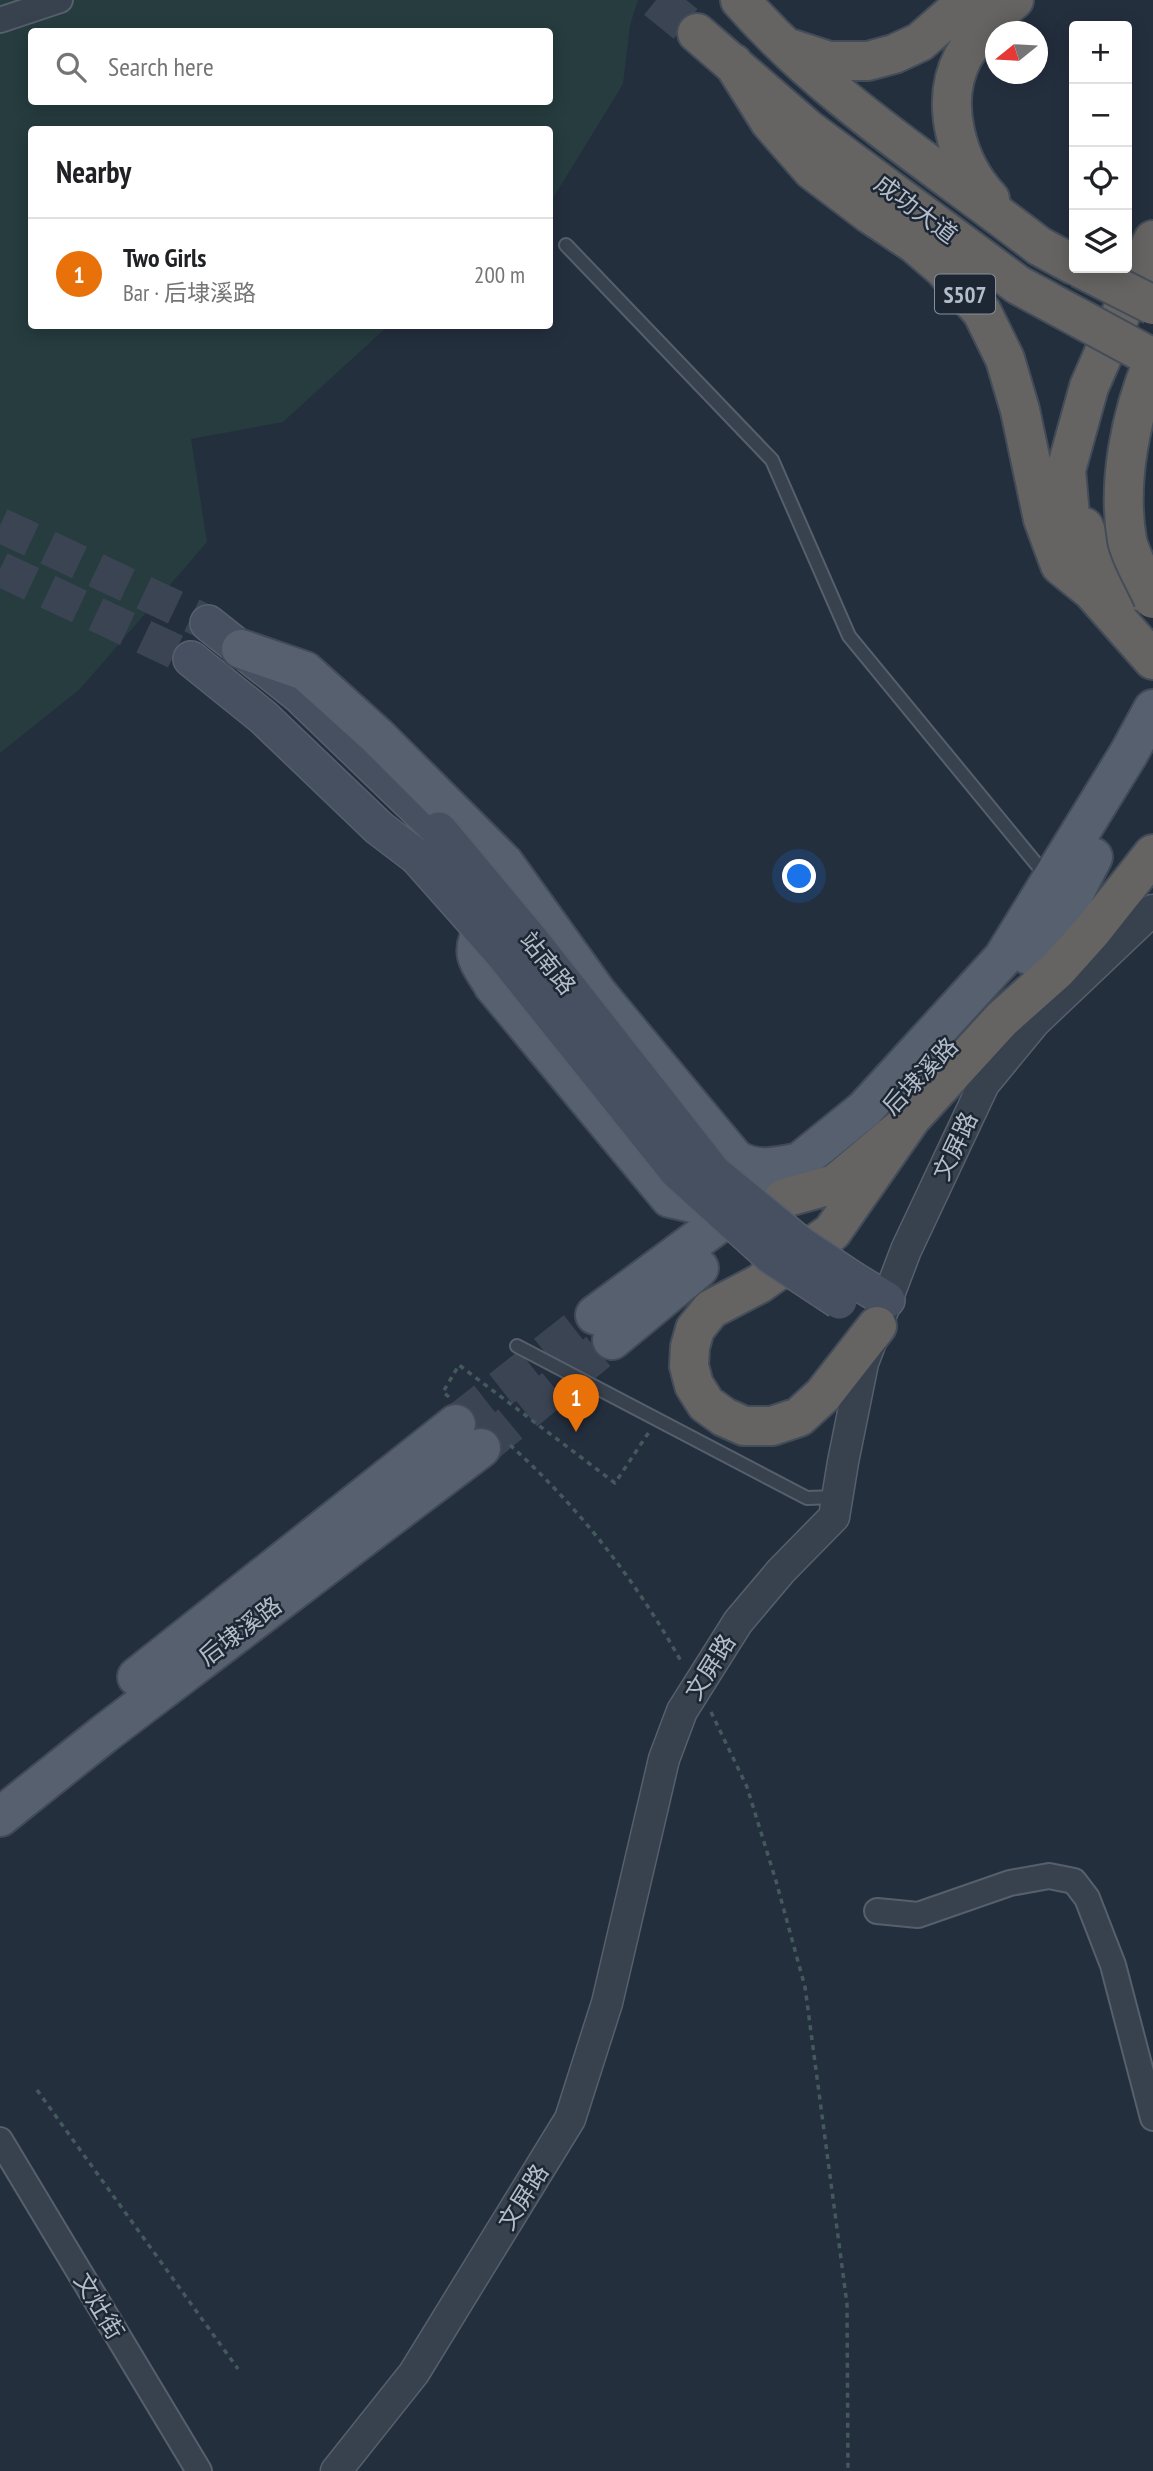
<!DOCTYPE html>
<meta charset="utf-8">
<style>
:root{--surface:#fff;--page:#f6f6f6;--text:#202124;--muted:#757577;--line:#e0e0e0;--accent:#1a73e8}
body{margin:0;font-family:"PT Sans Narrow","Noto Sans SC",sans-serif;background:var(--page);color:var(--text)}
.controls{position:absolute;right:21px;top:21px;display:grid;overflow:hidden;border-radius:7px;box-shadow:0 4px 18px #0003}
.controls button{width:63px;height:63px;display:grid;place-items:center;padding:0;border:0;border-bottom:2px solid var(--line);background:var(--surface);color:var(--text);font:35px sans-serif}
.compass{position:absolute;left:985px;top:21px;width:63px;height:63px;border-radius:50%;background:var(--surface);box-shadow:0 4px 18px #0003;rotate:252deg}
.you{position:absolute;left:800px;top:877px;width:24px;height:24px;margin:-18px;border:5px solid #fff;border-radius:50%;background:#1a73e8;box-shadow:0 0 0 10px #1a73e833}
.badge{display:grid;place-items:center;width:46px;height:46px;border-radius:50%;background:var(--accent);color:#fff;font-size:23px;font-weight:700}
.pin{position:absolute;translate:-50% -58px;filter:drop-shadow(0 2px 4px #0008)}
.pin::after{content:'';position:absolute;top:37px;width:24px;height:21px;background:inherit;clip-path:polygon(0 0,100% 0,50% 100%)}
.list{margin:0;padding:0;list-style:none}
h2{display:flex;justify-content:space-between;align-items:center;height:91px;margin:0;padding:0 28px;font-size:30px}
h2 small{font-size:23px;font-weight:400;color:var(--muted)}
.list li{display:grid;grid-template-columns:46px 1fr auto;gap:21px;align-items:center;box-sizing:border-box;height:112px;padding:0 28px;border-top:2px solid var(--line)}
.list b{display:block;font-size:26px;white-space:nowrap}
.list p{margin:0;font-size:23px;white-space:nowrap;color:var(--muted)}
.list em{font-size:23px;font-style:normal;color:var(--muted)}
.icon{flex:none;width:38px;height:38px;fill:none;stroke:currentColor;stroke-width:2;stroke-linecap:round;stroke-linejoin:round}
.map{position:relative;flex:none;width:1153px;height:2471px;overflow:hidden}
.search{position:absolute;background:var(--surface);box-shadow:0 4px 18px #0003;left:28px;top:28px;width:525px;height:77px;display:flex;align-items:center;gap:18px;box-sizing:border-box;padding:0 24px;border-radius:7px;color:var(--muted);font-size:26px}
.panel{position:absolute;background:var(--surface);box-shadow:0 4px 18px #0003;left:28px;top:126px;width:525px;height:203px;border-radius:7px}
.map>svg:first-child{display:block}
.green{fill:#263c3f;fill-rule:evenodd}
.lines{fill:none;stroke-linecap:round;stroke-linejoin:round}
.secondary-tunnel{stroke:#3a4453;stroke-width:35;stroke-dasharray:35 18;stroke-linecap:butt}
.primary-tunnel{stroke:#3a4453;stroke-width:38;stroke-dasharray:38 19;stroke-linecap:butt}
.trunk-tunnel{stroke:#3a4453;stroke-width:38;stroke-dasharray:38 19;stroke-linecap:butt}
.service-casing{stroke:#565f6c;stroke-width:16}
.minor-casing{stroke:#565f6c;stroke-width:28}
.tertiary-casing{stroke:#565f6c;stroke-width:33}
.secondary-casing{stroke:#565f6c;stroke-width:38}
.primary-casing{stroke:#414a57;stroke-width:42}
.trunk-casing{stroke:#434c59;stroke-width:42}
.path{stroke:#44595c;stroke-width:3.5;stroke-dasharray:5 5;stroke-linecap:butt}
.service{stroke:#38414e;stroke-width:12}
.minor{stroke:#38414e;stroke-width:24}
.tertiary{stroke:#38414e;stroke-width:30}
.secondary{stroke:#465061;stroke-width:35}
.primary{stroke:#56606e;stroke-width:38}
.trunk{stroke:#656462;stroke-width:38}
.secondary-bridge-casing{stroke:#565f6c;stroke-width:38;stroke-linecap:butt}
.trunk-bridge-casing{stroke:#434c59;stroke-width:42;stroke-linecap:butt}
.secondary-bridge{stroke:#465061;stroke-width:35}
.trunk-bridge{stroke:#656462;stroke-width:38}
.labels{text-anchor:middle;dominant-baseline:central;stroke-width:5;stroke-linejoin:round;paint-order:stroke}
.shield{fill:#1d2633;stroke:#878f9c;stroke-width:2}
.shield-label{font-size:23px;font-weight:bold;fill:#b4bcc9}
.street-label{font-size:24px;fill:#b4bcc9;stroke:#1d2633}
</style>
<div class="map">
<svg width="1153" height="2471" viewBox="0 0 1153 2471">
<rect width="100%" height="100%" fill="#242f3e"/>
<path class="green" d="M0,0H638L630,25L623,84L550,203V130H32V326H388L283,422L191,439L207,542L80,689L0,753ZM32,32H550V102H32Z"/>
<g class="lines">
<path class="secondary-tunnel" d="M0,525L208,623
M0,569L191,659"/>
<path class="primary-tunnel" d="M456,1424L595,1315
M481,1448L612,1340"/>
<path class="trunk-tunnel" d="M656,0L697,33"/>
<g class="service-casing">
<path id="service" d="M566,245L772,460L849,636L1048,878
M517,1346L807,1498L837,1497"/>
</g>
<g class="minor-casing">
<path id="minor" d="M0,20L60,0
M877,1911L918,1915L1010,1883L1049,1876L1074,1881L1087,1898L1113,1965L1153,2118
M0,2140L199,2471"/>
</g>
<g class="tertiary-casing">
<path id="tertiary" d="M336,2471L414,2373L570,2119L607,2003L664,1759L682,1711L738,1622L781,1571L834,1517L843,1462L863,1363L906,1250L984,1084L1035,1022L1153,910"/>
</g>
<g class="secondary-casing">
<path id="secondary" d="M208,623L299,695L439,830
M191,659L263,717L379,828L417,857
M854,1280L887,1300"/>
</g>
<g class="primary-casing">
<path id="primary" d="M241,649L305,671L377,736L504,863L598,994L735,1159C756,1172 777,1167 800,1162
M509,915C492,919 473,936 477,956C479,965 489,977 493,985L670,1198L719,1209
M1028,955L1065,911L1093,857
M595,1315L775,1182L865,1109L1003,958L1129,753L1153,709
M612,1340L699,1268
M137,1677L456,1424
M0,1817L104,1734L481,1448"/>
</g>
<g class="trunk-casing">
<path id="trunk" d="M740,0C826,98 937,167 1039,246L1074,265
M697,33L809,130L1018,285
M792,49L829,61H868L894,54L920,42L968,0
M733,63L770,122L812,170L870,214L915,244L943,268L982,312L1005,359L1020,410L1043,519L1060,565L1092,591L1153,660
M990,199C957,164 939,103 963,57C975,36 995,15 1014,0
M1084,527L1096,557L1129,589L1153,594
M1082,567L1071,528L1066,470L1089,387L1153,240
M784,1198L835,1184L904,1126L1002,1019L1057,970L1092,931L1153,854
M877,1326L823,1395L799,1417L772,1426H744L724,1417L706,1404L694,1385L689,1366L690,1347L695,1329L711,1309L759,1284L832,1232L910,1120"/>
</g>
<path class="path" d="M449,1397L443,1392L459,1365L615,1483L649,1432
M510,1445C579,1507 637,1582 682,1663
M711,1712L747,1787L776,1881L805,1987L847,2304L848,2471
M37,2090L238,2369"/>
<use href="#service" class="service"/>
<use href="#minor" class="minor"/>
<use href="#tertiary" class="tertiary"/>
<use href="#secondary" class="secondary"/>
<use href="#primary" class="primary"/>
<use href="#trunk" class="trunk"/>
<g class="secondary-bridge-casing">
<path id="secondary-bridge" d="M439,830L534,944L714,1173L800,1244L854,1280
M417,857L503,954L677,1171L771,1256L839,1301"/>
</g>
<g class="trunk-bridge-casing">
<path id="trunk-bridge" d="M1080,268L1153,305
M1018,285L1153,358
M1153,361C1131,414 1117,482 1127,540C1131,559 1145,580 1153,599"/>
</g>
<use href="#secondary-bridge" class="secondary-bridge"/>
<use href="#trunk-bridge" class="trunk-bridge"/>
</g>
<g class="labels">
<rect class="shield" x="935" y="274.5" width="60" height="39" rx="5"/>
<g class="shield-label">
<text x="965" y="294">S507</text>
</g>
<g class="street-label">
<text transform="translate(916 209) rotate(37)">成功大道</text>
<text transform="translate(548 963) rotate(51)">站南路</text>
<text transform="translate(920 1076) rotate(-46)">后埭溪路</text>
<text transform="translate(955 1146) rotate(-65)">文屏路</text>
<text transform="translate(240 1631) rotate(-37)">后埭溪路</text>
<text transform="translate(710 1667) rotate(-58)">文屏路</text>
<text transform="translate(523 2197) rotate(-58)">文屏路</text>
<text transform="translate(99 2306) rotate(59)">文灶街</text>
</g>
</g>
</svg>
<div class="controls">
<button>+</button>
<button>−</button>
<button><svg class="icon" aria-label="locate" viewBox="0 0 24 24"><circle cx="12" cy="12" r="6"/><path d="M12 2v4M12 18v4M2 12h4M18 12h4"/></svg></button>
<button><svg class="icon" aria-label="layers" viewBox="0 0 24 24"><path d="M12 4l9 5-9 5-9-5zM3 14l9 5 9-5"/></svg></button>
</div>
<svg class="compass" viewBox="-18 -18 36 36"><path d="M0-13l5 13h-10z" fill="#e53935"/><path d="M0 13l5-13h-10z" fill="#757577"/></svg>
<div class="you"></div>
<div class="pin badge" style="left:576px;top:1432px;background:#e8710a">1</div>
<div class="search"><svg class="icon" aria-label="search" viewBox="0 0 24 24"><circle cx="10" cy="10" r="6"/><path d="M15 15l6 6"/></svg>Search here</div>
<section class="panel">
<h2>Nearby<small></small></h2>
<ul class="list">
<li><span class="badge" style="background:#e8710a">1</span><div><b>Two Girls</b><p>Bar · 后埭溪路</p></div><em>200 m</em></li>
</ul>
</section>
</div>
